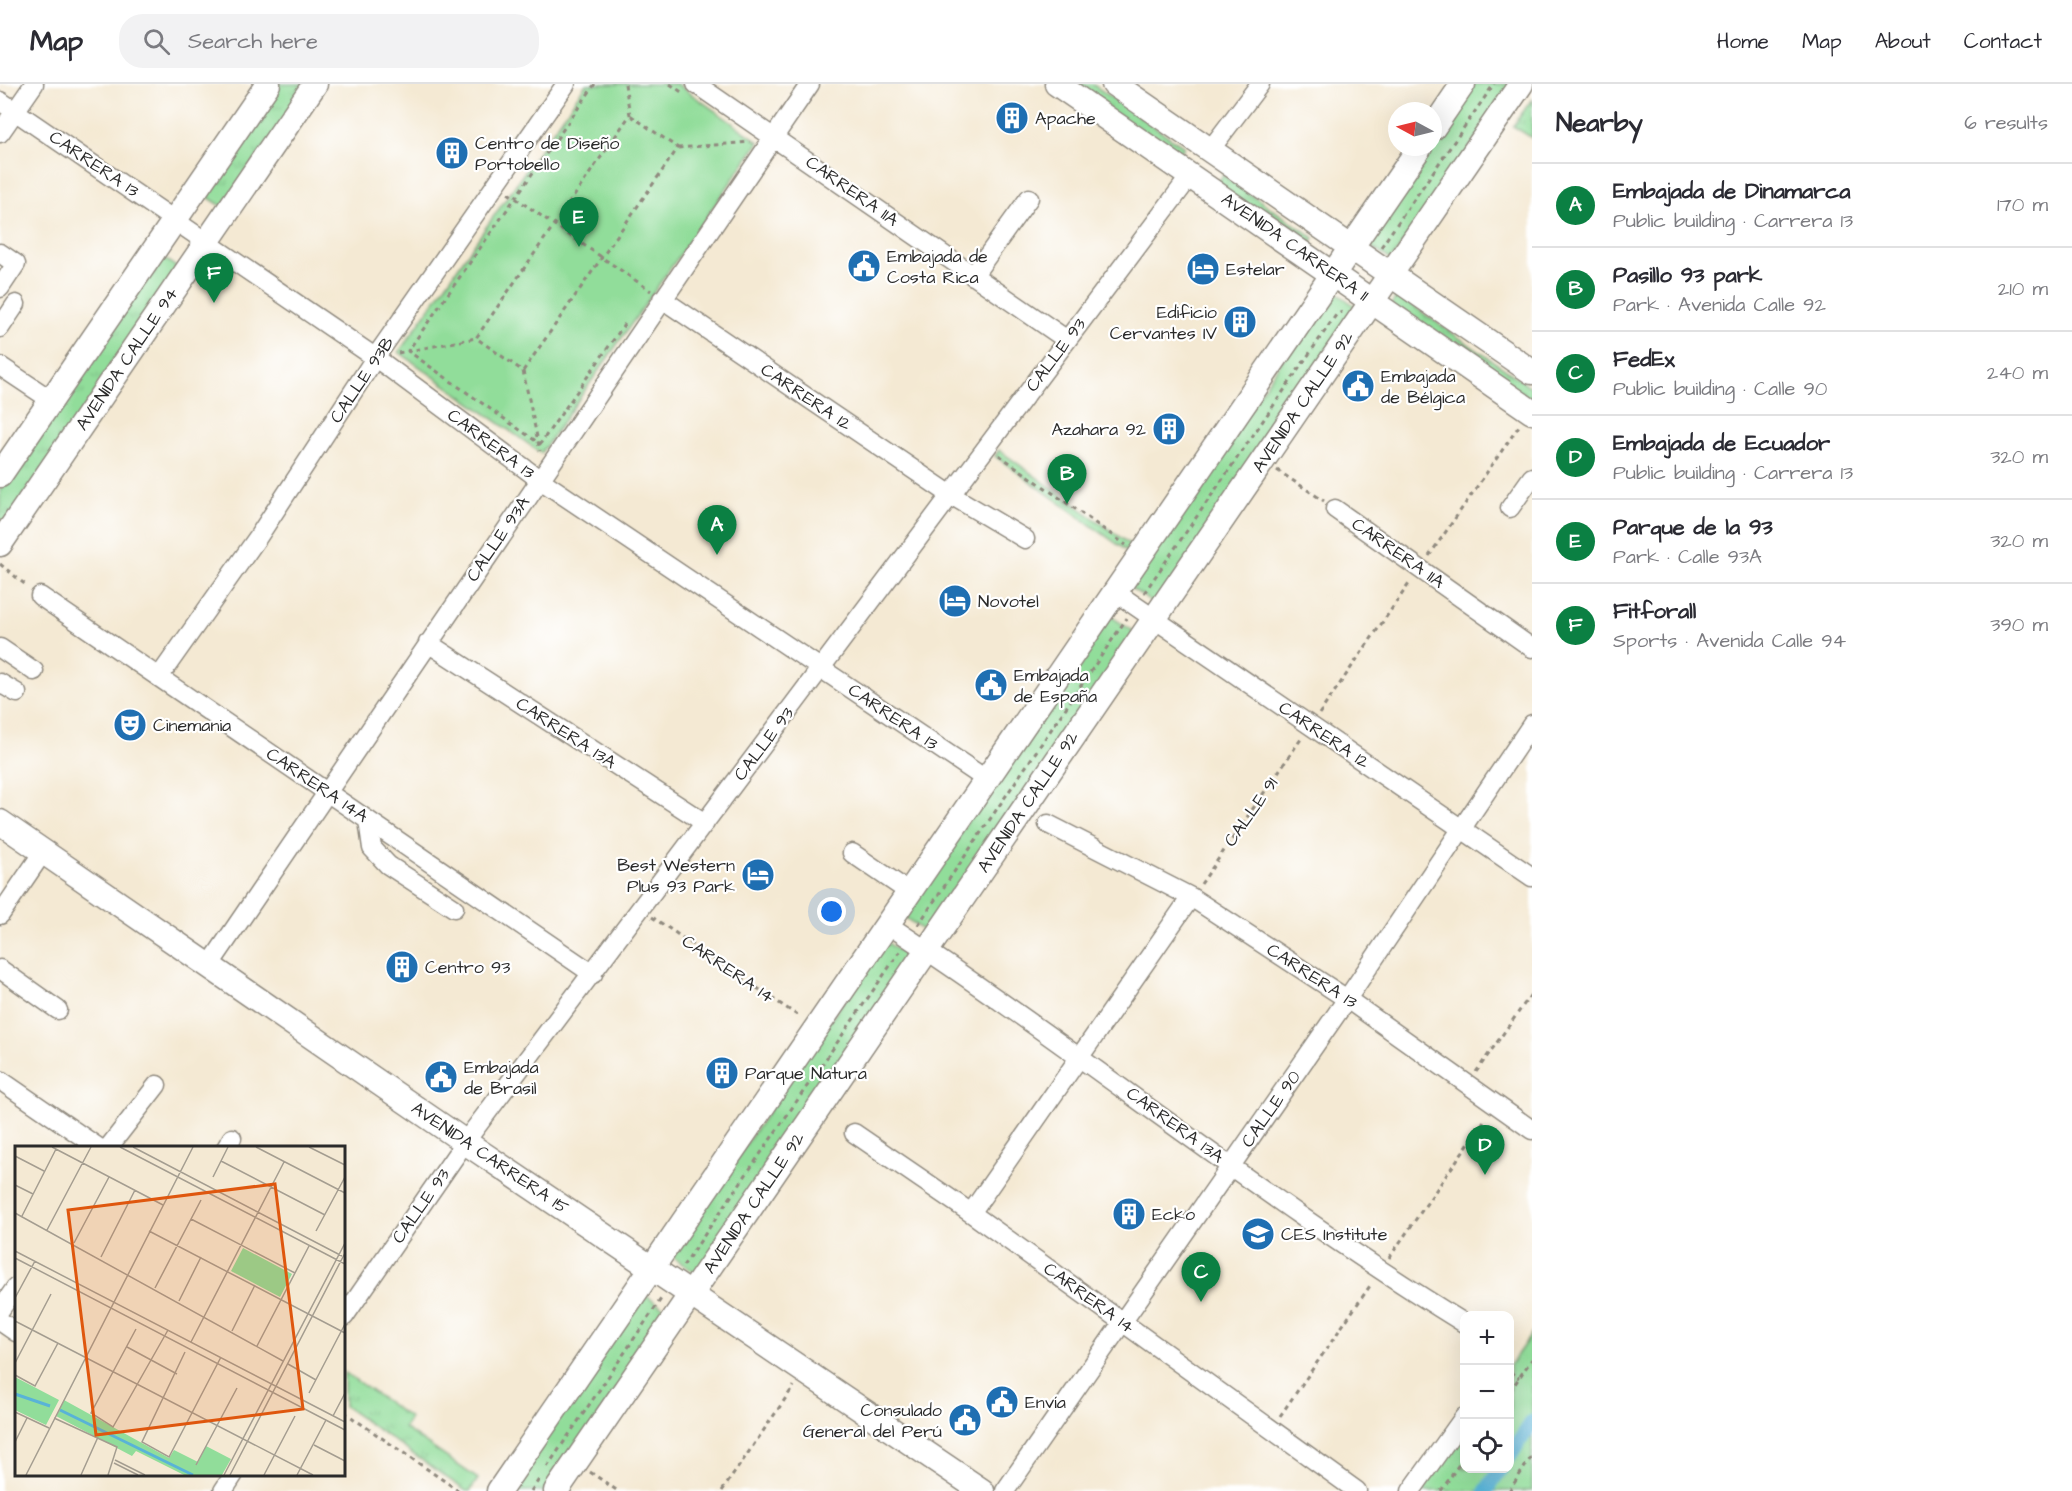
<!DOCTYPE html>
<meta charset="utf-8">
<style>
:root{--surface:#fff;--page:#f2f2f3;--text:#2b2b33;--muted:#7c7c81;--line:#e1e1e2;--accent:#0b8043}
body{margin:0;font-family:"Architects Daughter",sans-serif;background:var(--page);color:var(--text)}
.controls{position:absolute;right:18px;bottom:18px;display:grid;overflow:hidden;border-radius:12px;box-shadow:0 6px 24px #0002}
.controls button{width:54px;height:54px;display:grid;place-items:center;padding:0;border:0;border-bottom:2px solid var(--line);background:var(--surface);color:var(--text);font:30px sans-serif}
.compass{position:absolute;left:1388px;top:18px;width:54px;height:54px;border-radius:50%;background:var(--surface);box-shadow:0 6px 24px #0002;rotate:277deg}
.you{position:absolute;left:832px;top:828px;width:21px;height:21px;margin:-15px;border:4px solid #fff;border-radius:50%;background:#1a73e8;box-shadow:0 0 0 9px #1a73e833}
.badge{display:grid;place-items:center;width:39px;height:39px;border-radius:50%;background:var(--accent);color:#fff;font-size:20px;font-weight:700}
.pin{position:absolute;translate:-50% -50px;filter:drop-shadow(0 2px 3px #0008)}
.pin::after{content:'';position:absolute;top:32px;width:21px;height:18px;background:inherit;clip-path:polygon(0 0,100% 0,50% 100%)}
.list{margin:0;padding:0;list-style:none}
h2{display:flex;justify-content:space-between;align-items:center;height:78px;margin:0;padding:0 24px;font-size:26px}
h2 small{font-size:20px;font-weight:400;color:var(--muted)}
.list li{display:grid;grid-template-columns:39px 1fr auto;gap:18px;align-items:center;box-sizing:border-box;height:84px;padding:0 24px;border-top:2px solid var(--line)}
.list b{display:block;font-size:22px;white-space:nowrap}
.list p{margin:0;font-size:20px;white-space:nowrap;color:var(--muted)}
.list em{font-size:20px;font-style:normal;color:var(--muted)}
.icon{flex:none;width:33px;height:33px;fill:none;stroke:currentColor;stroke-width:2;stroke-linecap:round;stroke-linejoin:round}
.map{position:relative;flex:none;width:1532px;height:1407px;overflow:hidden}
header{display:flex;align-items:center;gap:36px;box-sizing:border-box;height:84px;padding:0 30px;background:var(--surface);border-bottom:2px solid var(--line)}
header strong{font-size:28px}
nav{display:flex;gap:33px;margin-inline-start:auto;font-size:21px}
.search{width:420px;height:54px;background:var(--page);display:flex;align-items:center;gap:15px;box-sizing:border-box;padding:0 21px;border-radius:24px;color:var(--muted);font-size:22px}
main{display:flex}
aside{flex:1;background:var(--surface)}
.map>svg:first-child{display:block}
.grass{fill:url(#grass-tufts);stroke:#5e8462;stroke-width:1.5}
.green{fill:#91dd9a;stroke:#5e8462;stroke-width:1.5}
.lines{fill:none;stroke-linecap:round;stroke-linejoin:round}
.canal{stroke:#59b3d7;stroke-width:15}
.minor-casing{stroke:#908a7f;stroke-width:21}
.major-casing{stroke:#908a7f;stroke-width:27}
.path{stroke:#908a7f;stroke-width:3;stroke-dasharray:4.5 4.5;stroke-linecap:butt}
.minor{stroke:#fff;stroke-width:18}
.major{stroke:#fff;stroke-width:24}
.labels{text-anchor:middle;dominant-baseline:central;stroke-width:4.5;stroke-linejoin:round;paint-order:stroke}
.poi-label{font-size:18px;fill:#2b2b2b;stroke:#fff;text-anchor:start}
.street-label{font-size:18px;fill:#2b2b2b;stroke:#fff}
.inset-river{fill:none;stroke:#59b3d7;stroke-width:3}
.inset-road{fill:none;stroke:#a49d90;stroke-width:1.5}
.view{fill:#df570e;fill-opacity:0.15;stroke:#df570e;stroke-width:3}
.inset-edge{fill:none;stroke:#2b2b2b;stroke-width:3}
</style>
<header>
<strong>Map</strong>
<div class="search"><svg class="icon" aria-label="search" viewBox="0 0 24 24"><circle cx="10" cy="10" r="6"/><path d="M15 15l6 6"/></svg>Search here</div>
<nav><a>Home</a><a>Map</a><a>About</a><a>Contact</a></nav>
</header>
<main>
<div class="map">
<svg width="1532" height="1407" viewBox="0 0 1532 1407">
<defs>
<pattern id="grass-tufts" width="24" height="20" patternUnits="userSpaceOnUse" patternTransform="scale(1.5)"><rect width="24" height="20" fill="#91dd9a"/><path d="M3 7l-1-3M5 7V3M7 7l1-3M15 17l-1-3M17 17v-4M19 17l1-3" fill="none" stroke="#7dbe85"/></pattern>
</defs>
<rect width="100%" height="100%" fill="#fff"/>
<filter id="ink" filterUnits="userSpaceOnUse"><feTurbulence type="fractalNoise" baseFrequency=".0167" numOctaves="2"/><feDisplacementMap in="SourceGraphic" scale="12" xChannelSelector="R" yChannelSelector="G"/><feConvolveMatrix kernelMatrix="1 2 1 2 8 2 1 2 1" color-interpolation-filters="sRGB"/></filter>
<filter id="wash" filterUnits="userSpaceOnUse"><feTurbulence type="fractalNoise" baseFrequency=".008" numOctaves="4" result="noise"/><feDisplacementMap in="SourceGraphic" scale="24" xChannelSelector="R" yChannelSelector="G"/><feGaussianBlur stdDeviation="1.35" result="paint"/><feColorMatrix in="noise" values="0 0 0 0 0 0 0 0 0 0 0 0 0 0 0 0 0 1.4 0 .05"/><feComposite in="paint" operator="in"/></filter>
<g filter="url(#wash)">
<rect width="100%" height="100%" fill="#f4e9d3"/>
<path class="grass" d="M279,0H308L223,123L203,110Z
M1066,0H1092L1184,63L1176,75Z
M1532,15V54L1513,42Z
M1223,91L1314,154L1307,164L1216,101Z
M161,172L180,186L0,447V406Z
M1397,211L1532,304V327L1389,224Z
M344,1288L410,1334L404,1344L478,1395L470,1407H466L344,1322Z"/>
<path class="green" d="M586,0H677L759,58L541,369L399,268Z
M1475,0H1514L1391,176L1365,159Z
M1331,205L1358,224L1156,521L1128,502Z
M999,366L1139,467L1135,473L995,372Z
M1109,531L1137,550L931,852L903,832Z
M885,857L913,877L698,1191L670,1171Z
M642,1209L670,1228L547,1407H506Z
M1532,1249V1407H1421L1464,1345V1384H1510V1281Z"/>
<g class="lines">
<path class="canal" d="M1510,1372L1532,1338
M1486,1407L1501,1384"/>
</g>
</g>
<g filter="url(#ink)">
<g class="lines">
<g class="minor-casing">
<path id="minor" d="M696,0L1067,256
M0,17L376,274L539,395L987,696
M0,49L34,0
M1210,66L1260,0
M0,169L16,180L0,204
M973,192L1029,114
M662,215L951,411L1025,455
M0,244L16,220
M0,282L51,316
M1510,424L1532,393
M1335,425L1532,564
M1115,508L1532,793
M40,512L593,890
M428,559L705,739
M0,564L34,587
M159,593L258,453L379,268L566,0
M0,599L17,609
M368,736L372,764L388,781L454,824
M1048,740L1191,813L1347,915L1532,1046
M852,769L909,808
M0,831L43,768
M887,840C1083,969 1265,1117 1464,1239
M209,882L810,0
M0,885L58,926
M0,996L99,1064
M854,1049L971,1129L1357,1407
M108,1064L157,1001
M226,1064L232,1054
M971,1129L1191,813
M0,1226L16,1203
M344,1233L465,1058L1191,91
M0,1237L16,1248
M223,1407L234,1390
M1005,1407L1347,915L1532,640
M1411,1407L1464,1333"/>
</g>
<g class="major-casing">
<path id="major" d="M1057,0L1532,328
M1114,0L1532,288
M1433,44L1463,0
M0,391L268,0
M0,460L315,0
M0,738L465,1058L982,1407
M499,1407L1420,63
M556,1407L1521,0"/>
</g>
<path class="path" d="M595,0L408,267L540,360L626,238
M625,0L630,31L476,254L523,287L678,64L630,31
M670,0L683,9
M678,64L750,58
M508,109L651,207
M1381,163L1494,0
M398,269L476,254
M523,287L540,367
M999,371L1126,461
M1277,386L1324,417
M1429,472L1519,342
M0,480L27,502
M1144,509L1336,231L1342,228
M1319,630L1411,497
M1201,800L1301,655
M652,833L800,933
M918,841L1127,534
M1476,988L1532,909
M1389,1174L1486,1034
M683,1182L901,866
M1510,1288L1519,1294
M1510,1307L1532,1275
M344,1328L459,1407
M1280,1332L1372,1199
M547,1383L663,1212
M590,1388L618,1407
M531,1407L540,1394
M722,1407L794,1302
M1441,1407L1464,1373
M1509,1407L1532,1372"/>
<use href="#minor" class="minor"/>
<use href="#major" class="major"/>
</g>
</g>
<defs>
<g id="building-disc" transform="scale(1.725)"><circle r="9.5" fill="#1f6fb2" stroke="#fff"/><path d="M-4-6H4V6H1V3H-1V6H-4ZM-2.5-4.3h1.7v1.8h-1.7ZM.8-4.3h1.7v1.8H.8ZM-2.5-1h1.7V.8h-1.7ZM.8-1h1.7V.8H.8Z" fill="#fff"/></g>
<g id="civic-disc" transform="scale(1.725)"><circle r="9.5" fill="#1f6fb2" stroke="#fff"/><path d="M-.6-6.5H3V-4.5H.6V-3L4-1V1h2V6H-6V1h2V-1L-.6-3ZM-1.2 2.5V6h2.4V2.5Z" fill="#fff"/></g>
<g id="hotel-disc" transform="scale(1.725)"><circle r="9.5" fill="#1f6fb2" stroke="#fff"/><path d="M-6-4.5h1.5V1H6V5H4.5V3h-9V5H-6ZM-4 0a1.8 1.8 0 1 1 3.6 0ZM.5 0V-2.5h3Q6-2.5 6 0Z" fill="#fff"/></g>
<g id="theatre-disc" transform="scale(1.725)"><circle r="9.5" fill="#1f6fb2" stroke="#fff"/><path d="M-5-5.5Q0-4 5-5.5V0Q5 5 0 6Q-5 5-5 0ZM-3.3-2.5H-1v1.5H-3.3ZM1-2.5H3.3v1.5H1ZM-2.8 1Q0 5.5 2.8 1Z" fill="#fff"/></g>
<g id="school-disc" transform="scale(1.725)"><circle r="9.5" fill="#1f6fb2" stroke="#fff"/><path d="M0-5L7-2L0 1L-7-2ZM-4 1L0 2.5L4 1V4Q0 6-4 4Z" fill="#fff"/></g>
</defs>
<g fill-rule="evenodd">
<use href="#building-disc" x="1012" y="34"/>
<use href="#building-disc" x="452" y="69"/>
<use href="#civic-disc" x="864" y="182"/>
<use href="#hotel-disc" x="1203" y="185"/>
<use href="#building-disc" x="1240" y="238"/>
<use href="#civic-disc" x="1358" y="302"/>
<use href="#building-disc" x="1169" y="345"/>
<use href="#hotel-disc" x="955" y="517"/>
<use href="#civic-disc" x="991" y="601"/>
<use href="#theatre-disc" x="130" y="641"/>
<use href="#hotel-disc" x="758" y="791"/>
<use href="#building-disc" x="402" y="883"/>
<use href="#building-disc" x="722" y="989"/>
<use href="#civic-disc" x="441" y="993"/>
<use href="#building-disc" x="1129" y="1130"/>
<use href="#school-disc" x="1258" y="1150"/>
<use href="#civic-disc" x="1002" y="1318"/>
<use href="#civic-disc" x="965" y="1336"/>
</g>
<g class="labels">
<g class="poi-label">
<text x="1035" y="34">Apache</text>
<text x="475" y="59">Centro de Diseño<tspan x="475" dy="21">Portobello</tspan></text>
<text x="887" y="172">Embajada de<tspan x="887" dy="21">Costa Rica</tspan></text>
<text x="1226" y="185">Estelar</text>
<text x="1217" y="228" text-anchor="end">Edificio<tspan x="1217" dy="21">Cervantes IV</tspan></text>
<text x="1381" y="292">Embajada<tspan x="1381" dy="21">de Bélgica</tspan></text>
<text x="1146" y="345" text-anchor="end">Azahara 92</text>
<text x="978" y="517">Novotel</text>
<text x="1014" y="591">Embajada<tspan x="1014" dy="21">de España</tspan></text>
<text x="153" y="641">Cinemania</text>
<text x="735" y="781" text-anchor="end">Best Western<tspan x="735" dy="21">Plus 93 Park</tspan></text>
<text x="425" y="883">Centro 93</text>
<text x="464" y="983">Embajada<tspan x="464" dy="21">de Brasil</tspan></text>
<text x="745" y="989">Parque Natura</text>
<text x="1152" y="1130">Ecko</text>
<text x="1281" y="1150">CES Institute</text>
<text x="1025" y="1318">Envía</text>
<text x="942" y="1326" text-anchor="end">Consulado<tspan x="942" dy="21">General del Perú</tspan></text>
</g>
<g class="street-label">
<text transform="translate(94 80) rotate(34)">CARRERA 13</text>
<text transform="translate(852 107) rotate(35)">CARRERA 11A</text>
<text transform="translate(1295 163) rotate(35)">AVENIDA CARRERA 11</text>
<text transform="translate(1056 271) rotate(-53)">CALLE 93</text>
<text transform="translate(127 275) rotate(-56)">AVENIDA CALLE 94</text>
<text transform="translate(362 296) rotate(-56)">CALLE 93B</text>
<text transform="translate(806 313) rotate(34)">CARRERA 12</text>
<text transform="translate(1303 318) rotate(-56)">AVENIDA CALLE 92</text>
<text transform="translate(491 360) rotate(37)">CARRERA 13</text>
<text transform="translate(498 455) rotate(-56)">CALLE 93A</text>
<text transform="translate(1398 469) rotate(35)">CARRERA 11A</text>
<text transform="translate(893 633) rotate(34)">CARRERA 13</text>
<text transform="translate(566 649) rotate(33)">CARRERA 13A</text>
<text transform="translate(1324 651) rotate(34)">CARRERA 12</text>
<text transform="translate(764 660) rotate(-53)">CALLE 93</text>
<text transform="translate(317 701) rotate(34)">CARRERA 14A</text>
<text transform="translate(1028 718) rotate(-56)">AVENIDA CALLE 92</text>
<text transform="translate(1251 728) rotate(-55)">CALLE 91</text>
<text transform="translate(728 885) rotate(34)">CARRERA 14</text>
<text transform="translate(1312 892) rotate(33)">CARRERA 13</text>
<text transform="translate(1271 1025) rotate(-55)">CALLE 90</text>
<text transform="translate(1175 1041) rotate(36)">CARRERA 13A</text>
<text transform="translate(490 1074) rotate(34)">AVENIDA CARRERA 15</text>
<text transform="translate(754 1119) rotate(-56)">AVENIDA CALLE 92</text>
<text transform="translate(421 1122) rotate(-55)">CALLE 93</text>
<text transform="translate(1089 1214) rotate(36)">CARRERA 14</text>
</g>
</g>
<g transform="translate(15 1062)">
<rect width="330" height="330" fill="#f4e9d3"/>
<path d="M228,102L277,128L265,151L216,125ZM0,231L44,254L31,279L0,264ZM49,254L154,312L159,304L183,316L191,300L216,313L207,329H169L121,305L117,310L41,270Z" fill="#91dd9a"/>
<path class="inset-river" d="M0,248L35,260M45,264L178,329"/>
<path class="inset-road" d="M37,1L148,59M105,1L330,118M118,1L327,110M241,1L330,47M294,1L330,19M0,10L29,25M206,15L310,69M198,31L213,1M0,39L18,48M0,67L268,215M7,70L41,3M176,73L280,127M32,84L76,1M134,85L330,187M301,85L330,31M59,97L94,31M0,105L330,276M86,111L120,44M0,112L330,284M140,142L186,54M0,152L20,115M164,155L186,111M0,175L298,329M121,183L76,267L98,281L153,184M217,185L240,139M176,196L269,16M242,200L294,100M112,201L162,228M170,206L127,296L154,311L206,211M0,217L36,148M273,218L301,234M0,229L20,240L43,197M294,247L330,178M0,266L34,282M318,270L330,247M39,272L102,301L93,329M0,296L12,272M299,299L330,315M100,314L130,329M99,317L123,329M181,319L222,242M11,329L178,1M66,329L83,291M209,329L330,97M215,329L330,107M249,329L280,270M282,329L311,274"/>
<path class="view" d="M260,38L288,263L81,289L53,64Z"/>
<rect width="330" height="330" class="inset-edge"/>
</g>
</svg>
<div class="controls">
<button>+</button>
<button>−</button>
<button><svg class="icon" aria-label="locate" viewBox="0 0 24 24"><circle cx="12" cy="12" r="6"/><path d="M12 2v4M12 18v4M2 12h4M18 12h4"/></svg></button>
</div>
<svg class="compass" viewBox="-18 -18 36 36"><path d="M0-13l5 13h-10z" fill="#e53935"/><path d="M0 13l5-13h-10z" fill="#7c7c81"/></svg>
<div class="you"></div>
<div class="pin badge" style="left:717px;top:471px">A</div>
<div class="pin badge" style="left:1067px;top:420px">B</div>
<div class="pin badge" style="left:1201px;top:1218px">C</div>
<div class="pin badge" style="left:1485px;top:1091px">D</div>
<div class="pin badge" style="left:579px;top:163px">E</div>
<div class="pin badge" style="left:214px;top:219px">F</div>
</div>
<aside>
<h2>Nearby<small>6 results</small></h2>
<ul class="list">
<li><span class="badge">A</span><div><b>Embajada de Dinamarca</b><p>Public building · Carrera 13</p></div><em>170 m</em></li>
<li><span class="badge">B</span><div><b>Pasillo 93 park</b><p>Park · Avenida Calle 92</p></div><em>210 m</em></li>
<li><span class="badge">C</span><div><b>FedEx</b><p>Public building · Calle 90</p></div><em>240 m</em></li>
<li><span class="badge">D</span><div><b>Embajada de Ecuador</b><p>Public building · Carrera 13</p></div><em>320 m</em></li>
<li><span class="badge">E</span><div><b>Parque de la 93</b><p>Park · Calle 93A</p></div><em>320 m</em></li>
<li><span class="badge">F</span><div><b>Fitforall</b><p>Sports · Avenida Calle 94</p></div><em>390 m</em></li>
</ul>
</aside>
</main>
